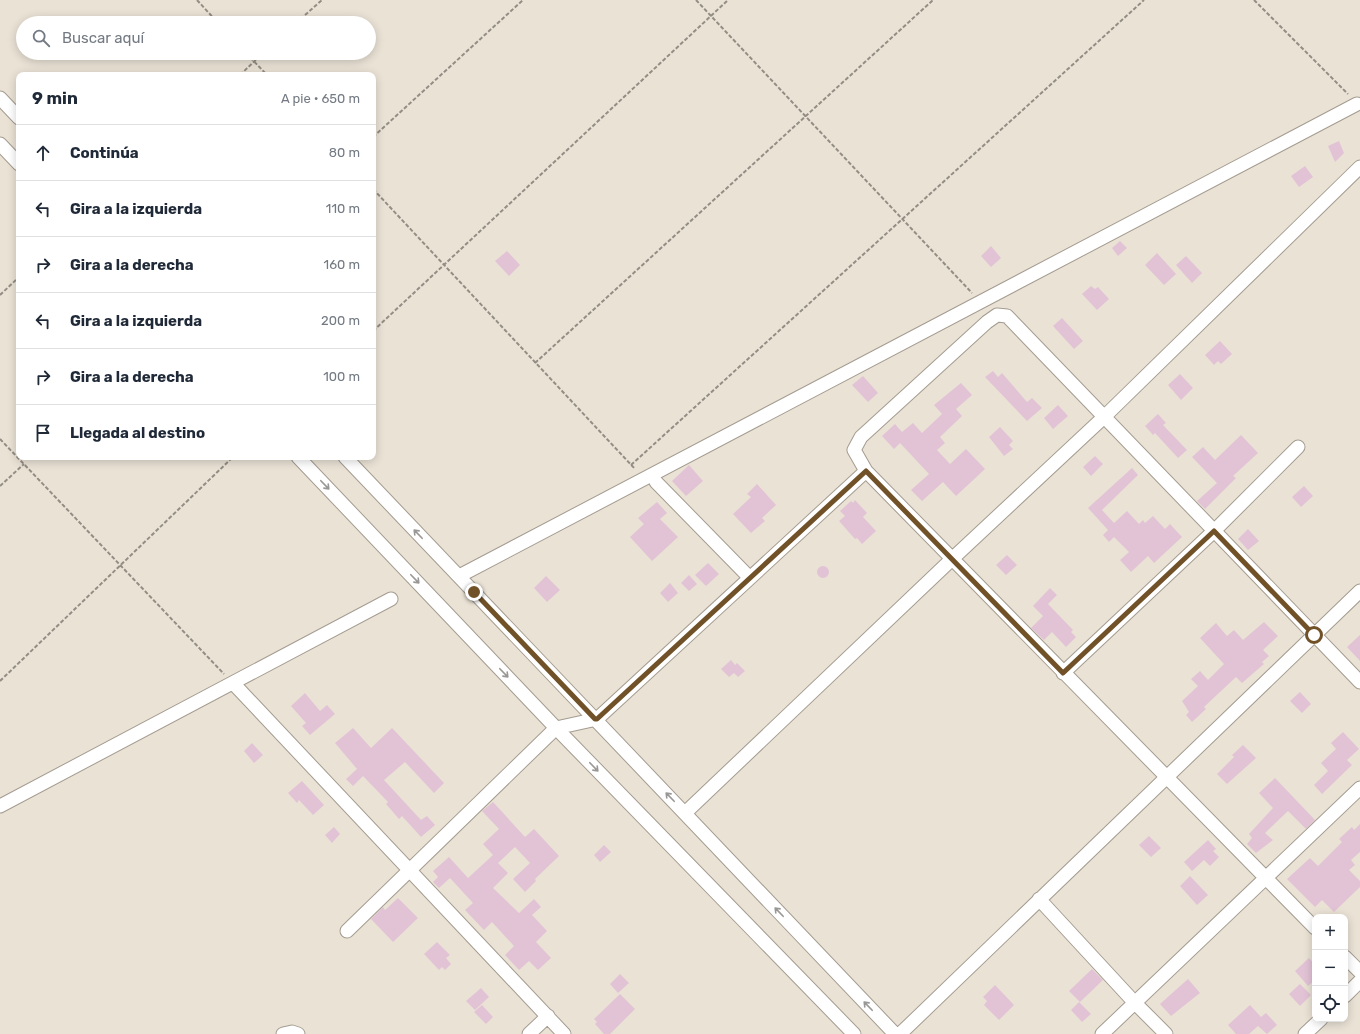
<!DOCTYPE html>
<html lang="es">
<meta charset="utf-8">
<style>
:root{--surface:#fff;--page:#f6f6f7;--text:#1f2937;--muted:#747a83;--line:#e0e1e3}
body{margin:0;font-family:Rubik,sans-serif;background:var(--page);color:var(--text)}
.controls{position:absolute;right:12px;bottom:12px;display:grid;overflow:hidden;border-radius:8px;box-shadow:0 2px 10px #0003}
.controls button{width:36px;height:36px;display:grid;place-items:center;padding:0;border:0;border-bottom:1px solid var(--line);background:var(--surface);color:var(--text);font:20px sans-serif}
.stop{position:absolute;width:12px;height:12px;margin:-9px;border:3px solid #715228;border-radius:50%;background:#fff}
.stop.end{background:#715228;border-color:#fff;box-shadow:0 1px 4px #0008}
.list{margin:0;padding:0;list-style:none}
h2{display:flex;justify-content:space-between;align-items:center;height:52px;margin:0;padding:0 16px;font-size:17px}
h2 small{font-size:13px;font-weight:400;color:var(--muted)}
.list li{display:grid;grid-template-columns:26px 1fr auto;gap:12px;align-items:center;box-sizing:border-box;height:56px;padding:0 16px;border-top:1px solid var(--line)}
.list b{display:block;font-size:15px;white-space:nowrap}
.list em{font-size:13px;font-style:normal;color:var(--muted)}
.icon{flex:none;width:22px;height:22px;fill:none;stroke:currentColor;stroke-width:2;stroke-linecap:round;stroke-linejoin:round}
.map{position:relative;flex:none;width:1360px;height:1034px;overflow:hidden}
.search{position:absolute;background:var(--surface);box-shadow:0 2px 10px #0003;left:16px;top:16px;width:360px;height:44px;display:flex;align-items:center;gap:10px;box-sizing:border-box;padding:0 14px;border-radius:22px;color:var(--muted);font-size:15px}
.panel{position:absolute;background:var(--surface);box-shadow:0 2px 10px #0003;left:16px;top:72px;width:360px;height:388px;border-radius:8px}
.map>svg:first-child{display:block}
.building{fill:#e2c3d6}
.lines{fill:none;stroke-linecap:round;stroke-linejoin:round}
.minor-casing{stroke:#a49c90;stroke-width:15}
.path{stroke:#938d84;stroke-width:2;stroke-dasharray:4 2;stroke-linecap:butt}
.minor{stroke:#fff;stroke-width:13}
.oneway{stroke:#9a9896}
.route{stroke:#715228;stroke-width:5}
</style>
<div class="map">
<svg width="1360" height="1034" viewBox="0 0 1360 1034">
<rect width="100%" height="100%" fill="#eae2d5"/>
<path class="building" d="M1339,141L1344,153L1335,162L1328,146Z
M1305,166L1313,177L1299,187L1291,176Z
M1120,241L1127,248L1118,256L1112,248Z
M991,246L1001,258L991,267L981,256Z
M507,251L520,265L509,276L495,261Z
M1157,253L1176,274L1164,285L1145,265Z
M1186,256L1202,273L1192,283L1176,265Z
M1091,286L1095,289L1098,287L1109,299L1097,310L1082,294Z
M1062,318L1083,341L1074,349L1053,326Z
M1220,341L1232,354L1221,364L1218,361L1214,365L1205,355Z
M993,371L998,377L1002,373L1027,402L1032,398L1042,408L1027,421L985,377Z
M1180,374L1193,388L1181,400L1168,385Z
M863,376L878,393L868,402L852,385Z
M961,383L972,395L956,409L962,416L940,437L945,443L937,450L950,464L966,449L985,469L956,496L943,482L922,501L911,490L929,474L900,443L894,449L882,436L895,424L902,432L913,423L922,433L942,414L934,405Z
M1058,405L1068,416L1053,429L1044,418Z
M1158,414L1166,423L1163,425L1187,450L1178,458L1155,433L1153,435L1145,426Z
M1000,427L1013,441L1009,445L1013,449L1004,456L989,437Z
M1241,435L1258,453L1233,476L1236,478L1205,509L1197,501L1217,483L1192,457L1203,447L1215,460Z
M1095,456L1103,464L1091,476L1083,467Z
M689,465L703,481L686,496L672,481Z
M1132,468L1138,475L1102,510L1114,523L1127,511L1139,524L1143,520L1145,523L1153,516L1165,529L1170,524L1182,537L1154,563L1148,556L1131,572L1120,560L1129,552L1114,537L1109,542L1103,535L1108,530L1088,508Z
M757,484L776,505L762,518L765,521L751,533L733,514L751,497L747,494Z
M1304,486L1313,496L1301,507L1292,497Z
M855,500L867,513L863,517L876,531L862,544L857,538L855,539L839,521L845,516L840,511L851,501L853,503Z
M657,502L667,513L660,519L678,537L652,561L630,537L644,524L638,518Z
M1248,529L1259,541L1248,550L1238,539Z
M1007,555L1017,565L1006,575L996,565Z
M708,563L719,574L706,586L695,575Z
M817 572a6 6 0 1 1 12 0a6 6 0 1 1-12 0Z
M689,575L697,584L689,591L681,583Z
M546,576L560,590L547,602L534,588Z
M670,583L678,593L668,602L660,593Z
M1050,588L1057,595L1048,604L1073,630L1071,632L1076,637L1066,647L1052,632L1044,640L1031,628L1043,616L1033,606Z
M1264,622L1278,636L1263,650L1269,656L1262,662L1264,664L1242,683L1236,677L1204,707L1206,709L1192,722L1186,715L1189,712L1182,701L1198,686L1191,679L1200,671L1208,680L1224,664L1200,638L1216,623L1227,636L1234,630L1243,640Z
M1360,635V661L1347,647Z
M731,660L735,665L737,663L745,671L738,677L734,673L729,677L721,669Z
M1300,692L1311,704L1302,713L1290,701Z
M305,693L320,711L327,705L335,714L310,735L302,726L306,723L291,706Z
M353,728L371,748L392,728L444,783L434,793L405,762L384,780L421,820L427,816L435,825L421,837L402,816L399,819L386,804L388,802L363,776L353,786L346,779L357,769L335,743Z
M1343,732L1359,749L1347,760L1352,765L1322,794L1314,785L1328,771L1321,763L1336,749L1331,743Z
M252,743L263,755L254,763L244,751Z
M1243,745L1256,758L1227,784L1217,774L1234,757L1232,755Z
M1275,778L1315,820L1306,829L1288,811L1265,833L1273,840L1256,853L1247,844L1252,838L1249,834L1273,808L1259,793Z
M302,781L324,805L313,815L299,800L297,803L288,793Z
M493,802L525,837L534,829L559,856L535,879L536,881L525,892L513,879L530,863L515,847L498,863L508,873L493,888L519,913L534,899L541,907L532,915L547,931L536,942L551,958L538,970L529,961L519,970L505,955L514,946L492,922L484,930L465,910L473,903L450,878L439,888L433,882L438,877L433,871L449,857L468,878L493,855L483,844L499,829L482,811Z
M1360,824V852L1351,860L1355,865L1349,870L1360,881V887L1334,912L1322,900L1315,907L1287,879L1310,858L1318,866L1342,842L1339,839L1352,827L1354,830Z
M334,827L340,834L332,843L325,835Z
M1149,836L1161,848L1151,857L1139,845Z
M1208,840L1216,849L1213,851L1219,857L1210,866L1204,860L1192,871L1184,862Z
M604,845L611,852L600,862L594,855Z
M1190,876L1208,895L1197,905L1180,886Z
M398,898L418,918L393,942L371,919L383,907L385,910Z
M437,942L450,955L446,958L451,964L445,970L442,967L439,970L424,954Z
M1309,958L1315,965V980L1308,986L1295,971Z
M1092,969L1103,980L1080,1002L1069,991Z
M620,974L629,983L618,993L610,984Z
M1188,979L1200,993L1171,1016L1160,1004Z
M1300,984L1311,995L1300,1006L1289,994Z
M995,985L1014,1005L999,1020L984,1005L987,1001L983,997Z
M481,988L489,997L475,1010L466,1001Z
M620,994L635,1009L610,1034H604L595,1024L597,1022L594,1019Z
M1079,1002L1091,1014L1082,1022L1071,1010Z
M482,1005L493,1017L486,1024L474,1012Z
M1250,1005L1261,1017L1266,1013L1277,1025L1267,1034L1258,1026L1249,1034H1236L1228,1025Z"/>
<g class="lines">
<g class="minor-casing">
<path id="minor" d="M0,98L19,118
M0,144L19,164
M298,457L556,728L854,1034
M345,457L895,1034
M656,482L750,578
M463,574L1357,104
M1063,673L1214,531L1298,447
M233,683L564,1034
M0,806L391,599
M685,813L952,559L1104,417L1360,167
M1039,899L1135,1003L1166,1034
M1315,928L866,471L854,450L861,437L987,322L997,315L1007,316L1360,682
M347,931L556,728L597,719L866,471
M1345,957L1360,972
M1345,996L1360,981
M283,1034L292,1032L298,1034
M529,1034L548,1016
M900,1034L1360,591
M1102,1034L1360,788
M1305,1034L1321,1019"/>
</g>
<path class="path" d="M197,0L218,23
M696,0L972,293
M1254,0L1348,94
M296,23L322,0
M246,53L267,75
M240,75L263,53
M373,137L523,0
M373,189L635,469
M0,295L19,277
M373,331L728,0
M535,363L933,0
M0,439L224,674
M631,465L1144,0
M0,486L24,464
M0,681L233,457"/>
<use href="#minor" class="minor"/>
</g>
<defs><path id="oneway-shaft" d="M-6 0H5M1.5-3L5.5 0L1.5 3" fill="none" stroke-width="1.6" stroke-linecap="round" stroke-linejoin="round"/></defs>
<g class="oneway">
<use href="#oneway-shaft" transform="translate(325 485) rotate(46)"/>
<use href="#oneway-shaft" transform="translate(418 534) rotate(-134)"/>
<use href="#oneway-shaft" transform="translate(415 579) rotate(46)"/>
<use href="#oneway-shaft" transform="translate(504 673) rotate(46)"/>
<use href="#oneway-shaft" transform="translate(594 767) rotate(46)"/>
<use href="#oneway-shaft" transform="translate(670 797) rotate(-134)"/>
<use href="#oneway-shaft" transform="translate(779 912) rotate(-134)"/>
<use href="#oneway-shaft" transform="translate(868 1006) rotate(-134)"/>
</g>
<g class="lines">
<path class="route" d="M474,592L595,719H597L866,471L1063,673L1214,531L1314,635"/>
</g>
</svg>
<div class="controls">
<button>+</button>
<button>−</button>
<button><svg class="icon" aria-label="locate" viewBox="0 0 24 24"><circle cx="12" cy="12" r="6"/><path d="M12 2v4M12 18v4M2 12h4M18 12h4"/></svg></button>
</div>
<div class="stop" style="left:1314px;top:635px"></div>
<div class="stop end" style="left:474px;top:592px"></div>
<div class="search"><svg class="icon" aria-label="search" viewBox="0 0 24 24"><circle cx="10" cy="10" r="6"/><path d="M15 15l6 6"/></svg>Buscar aquí</div>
<section class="panel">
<h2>9 min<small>A pie · 650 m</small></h2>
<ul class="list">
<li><svg class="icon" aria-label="ahead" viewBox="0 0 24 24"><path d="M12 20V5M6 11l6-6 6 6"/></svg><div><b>Continúa</b></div><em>80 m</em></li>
<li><svg class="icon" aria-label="left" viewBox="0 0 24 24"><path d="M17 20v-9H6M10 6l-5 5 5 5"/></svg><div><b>Gira a la izquierda</b></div><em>110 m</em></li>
<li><svg class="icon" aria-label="right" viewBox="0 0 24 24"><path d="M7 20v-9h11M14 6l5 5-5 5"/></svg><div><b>Gira a la derecha</b></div><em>160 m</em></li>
<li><svg class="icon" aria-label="left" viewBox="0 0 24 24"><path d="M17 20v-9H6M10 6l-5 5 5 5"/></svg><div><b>Gira a la izquierda</b></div><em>200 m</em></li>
<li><svg class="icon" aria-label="right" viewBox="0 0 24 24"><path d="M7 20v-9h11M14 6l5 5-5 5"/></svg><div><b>Gira a la derecha</b></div><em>100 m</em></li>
<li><svg class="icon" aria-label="arrive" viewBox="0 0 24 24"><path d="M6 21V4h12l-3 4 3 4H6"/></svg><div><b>Llegada al destino</b></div></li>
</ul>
</section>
</div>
